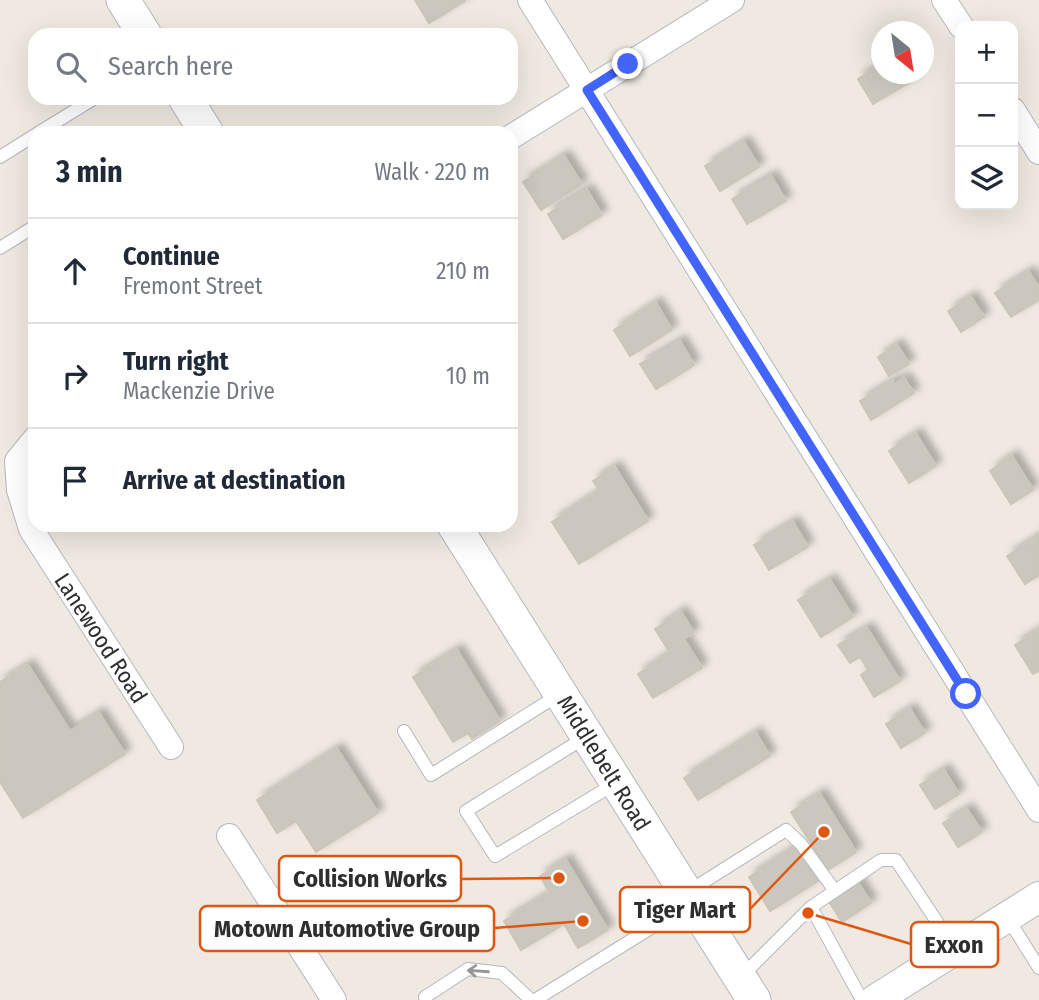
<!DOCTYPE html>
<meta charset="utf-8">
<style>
:root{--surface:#fff;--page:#f6f6f7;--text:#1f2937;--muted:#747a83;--line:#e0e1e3}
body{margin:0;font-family:"Fira Sans Condensed",sans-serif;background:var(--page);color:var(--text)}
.controls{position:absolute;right:21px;top:21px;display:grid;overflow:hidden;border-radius:14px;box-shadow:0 7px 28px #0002}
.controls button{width:63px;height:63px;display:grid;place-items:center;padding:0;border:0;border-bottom:2px solid var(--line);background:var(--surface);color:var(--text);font:35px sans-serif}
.compass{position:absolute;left:871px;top:21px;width:63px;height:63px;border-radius:50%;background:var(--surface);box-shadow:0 7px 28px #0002;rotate:150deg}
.stop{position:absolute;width:21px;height:21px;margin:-16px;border:5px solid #4264fb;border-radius:50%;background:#fff}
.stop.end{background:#4264fb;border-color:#fff;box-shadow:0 2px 7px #0008}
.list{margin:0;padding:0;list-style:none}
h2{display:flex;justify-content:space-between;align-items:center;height:91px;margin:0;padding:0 28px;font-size:30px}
h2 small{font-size:23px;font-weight:400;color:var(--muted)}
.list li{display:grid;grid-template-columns:46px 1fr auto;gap:21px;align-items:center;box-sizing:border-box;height:105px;padding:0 28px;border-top:2px solid var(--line)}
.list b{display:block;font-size:26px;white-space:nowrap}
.list p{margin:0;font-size:23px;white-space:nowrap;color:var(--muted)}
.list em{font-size:23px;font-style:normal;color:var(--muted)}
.icon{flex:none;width:38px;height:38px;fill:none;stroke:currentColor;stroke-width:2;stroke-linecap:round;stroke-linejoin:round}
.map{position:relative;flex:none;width:1039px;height:1000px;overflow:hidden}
.search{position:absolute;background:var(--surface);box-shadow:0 7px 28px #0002;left:28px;top:28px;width:490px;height:77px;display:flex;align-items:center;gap:18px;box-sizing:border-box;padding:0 24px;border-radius:21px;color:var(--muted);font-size:26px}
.panel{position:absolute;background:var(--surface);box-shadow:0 7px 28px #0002;left:28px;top:126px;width:490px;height:406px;border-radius:21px}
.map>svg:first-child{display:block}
.building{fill:#cbc7bf;stroke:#cbc5ba;stroke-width:2;filter:url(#shadow)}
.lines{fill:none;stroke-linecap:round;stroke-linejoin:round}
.service-casing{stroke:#b4b7c1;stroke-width:14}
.minor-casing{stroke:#b4b7c1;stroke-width:26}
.tertiary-casing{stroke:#b4b7c1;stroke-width:32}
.secondary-casing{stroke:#b4b7c1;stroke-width:35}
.service{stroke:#fff;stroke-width:12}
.minor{stroke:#fff;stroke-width:24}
.tertiary{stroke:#fff;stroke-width:30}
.secondary{stroke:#fff;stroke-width:33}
.oneway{stroke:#969696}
.route{stroke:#4264fb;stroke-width:9}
.labels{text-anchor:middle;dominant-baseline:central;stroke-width:6;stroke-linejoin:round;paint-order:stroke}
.street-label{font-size:23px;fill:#2e2e2e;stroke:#fff}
.leader{fill:none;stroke:#df570e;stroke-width:2.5}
.callout-dot{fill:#df570e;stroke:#fff;stroke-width:2.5}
.callout{fill:#fff;stroke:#df570e;stroke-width:2.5}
.callout-label{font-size:24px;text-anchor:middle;font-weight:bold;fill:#2e2e2e}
</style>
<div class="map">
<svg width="1039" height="1000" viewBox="0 0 1039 1000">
<defs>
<filter id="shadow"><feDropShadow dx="6" dy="-6" stdDeviation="3.5" flood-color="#0004"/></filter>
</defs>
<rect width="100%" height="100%" fill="#efe9e1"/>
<path class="building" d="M415,0H464L465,1L429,23Z
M881,65V74H907L912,81L873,104L858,79Z
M744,142L759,167L720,191L705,166Z
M564,156L582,184L541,210L523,182Z
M771,176L786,201L747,224L732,199Z
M587,190L602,215L563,239L548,214Z
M1029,272L1039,288V300L1011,317L995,293Z
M971,297L984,317L961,332L948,311Z
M656,303L672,330L630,356L614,330Z
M680,341L694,365L656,389L640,364Z
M897,345L909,364L889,376L878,357Z
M904,378L914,393L871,420L860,401L893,381L895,384Z
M916,434L936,466L909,483L889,451Z
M1012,456L1033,490L1011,504L990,471Z
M615,467L648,521L579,564L552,522L600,491L593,481Z
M793,522L808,547L769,570L754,545Z
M1039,536V575L1025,584L1007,556Z
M830,580L853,617L821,637L798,600Z
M681,612L694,633L684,639L702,668L653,698L638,674L670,653L655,629Z
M867,628L900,681L874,697L861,675L868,670L860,657L850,663L838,645Z
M1039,630V671L1033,674L1015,645Z
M457,650L500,721L472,739L468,733L453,742L413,677Z
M28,665L70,731L99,713L125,754L23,818L0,782V682Z
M910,709L925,733L901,748L886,724Z
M756,733L770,756L698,800L684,778Z
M337,749L378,813L316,852L296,821L277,833L257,800Z
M944,770L959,794L935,809L920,785Z
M820,794L856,852L828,870L791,812Z
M967,809L982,832L958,847L943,823Z
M796,847L818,881L770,911L749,877Z
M566,860L608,930L578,948L564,924L521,950L504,921L550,893L540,876Z
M857,881L871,903L842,922L828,900Z"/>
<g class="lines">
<g class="service-casing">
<path id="service" d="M38,133L95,98
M0,157L35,135
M0,248L35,226
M404,731L431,775L560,694
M586,737L466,811L495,856L616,783
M686,893L786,830L801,844L835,891
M811,907L862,1000
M1007,917L1039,968
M740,978L811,907L881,860H896L955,949
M426,1000L425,997L468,969L502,973L531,1000
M535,1000L691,903"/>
</g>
<g class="minor-casing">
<path id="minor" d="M530,0L1039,810
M944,0L961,26
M1013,110L1039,152
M511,137L732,0
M35,439L17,461L19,490L31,529L171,747
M229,836L334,1000"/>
</g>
<g class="tertiary-casing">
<path id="tertiary" d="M875,1000L1039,897"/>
</g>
<g class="secondary-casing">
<path id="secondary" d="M123,0L145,35
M185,98L207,133
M454,525L754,1000"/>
</g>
<use href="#service" class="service"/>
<use href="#minor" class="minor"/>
<use href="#tertiary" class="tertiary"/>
<use href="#secondary" class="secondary"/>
</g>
<defs><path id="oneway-shaft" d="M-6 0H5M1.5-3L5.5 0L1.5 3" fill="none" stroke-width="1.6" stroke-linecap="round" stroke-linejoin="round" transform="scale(1.75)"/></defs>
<use class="oneway" href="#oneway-shaft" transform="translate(478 971) rotate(-176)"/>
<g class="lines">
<path class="route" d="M628,64L587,90L966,694"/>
</g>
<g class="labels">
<g class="street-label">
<text transform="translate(101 638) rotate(57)">Lanewood Road</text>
<text transform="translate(604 763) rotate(58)">Middlebelt Road</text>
</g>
</g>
<path class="leader" d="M559 878L461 879M824 832L750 909M583 921L494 928M808 913L911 944"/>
<g class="callout-dot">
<circle cx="559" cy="878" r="7"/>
<circle cx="824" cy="832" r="7"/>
<circle cx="583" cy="921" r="7"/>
<circle cx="808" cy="913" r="7"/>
</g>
<g class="callout">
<rect x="279" y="856" width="182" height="45" rx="7"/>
<rect x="620" y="887" width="130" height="45" rx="7"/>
<rect x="200" y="906" width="294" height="45" rx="7"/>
<rect x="911" y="922" width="87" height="45" rx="7"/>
</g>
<g class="callout-label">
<text x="370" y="887">Collision Works</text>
<text x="685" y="918">Tiger Mart</text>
<text x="347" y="937">Motown Automotive Group</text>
<text x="954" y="953">Exxon</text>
</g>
</svg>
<div class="controls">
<button>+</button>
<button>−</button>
<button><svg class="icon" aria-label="layers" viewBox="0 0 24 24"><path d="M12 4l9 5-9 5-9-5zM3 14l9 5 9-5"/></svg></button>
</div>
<svg class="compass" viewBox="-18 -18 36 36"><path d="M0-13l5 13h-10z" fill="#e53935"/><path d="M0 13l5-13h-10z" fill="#747a83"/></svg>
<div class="stop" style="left:966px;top:694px"></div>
<div class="stop end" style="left:628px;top:64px"></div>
<div class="search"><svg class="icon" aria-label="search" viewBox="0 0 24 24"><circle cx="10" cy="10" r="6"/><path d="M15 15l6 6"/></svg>Search here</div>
<section class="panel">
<h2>3 min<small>Walk · 220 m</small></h2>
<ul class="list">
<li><svg class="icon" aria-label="ahead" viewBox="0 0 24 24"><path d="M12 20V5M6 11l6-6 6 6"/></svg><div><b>Continue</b><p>Fremont Street</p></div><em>210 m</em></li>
<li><svg class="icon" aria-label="right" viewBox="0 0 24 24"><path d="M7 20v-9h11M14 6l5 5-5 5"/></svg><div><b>Turn right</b><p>Mackenzie Drive</p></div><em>10 m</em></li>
<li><svg class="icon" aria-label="arrive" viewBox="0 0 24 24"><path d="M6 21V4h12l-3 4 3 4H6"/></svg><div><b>Arrive at destination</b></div></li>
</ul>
</section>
</div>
